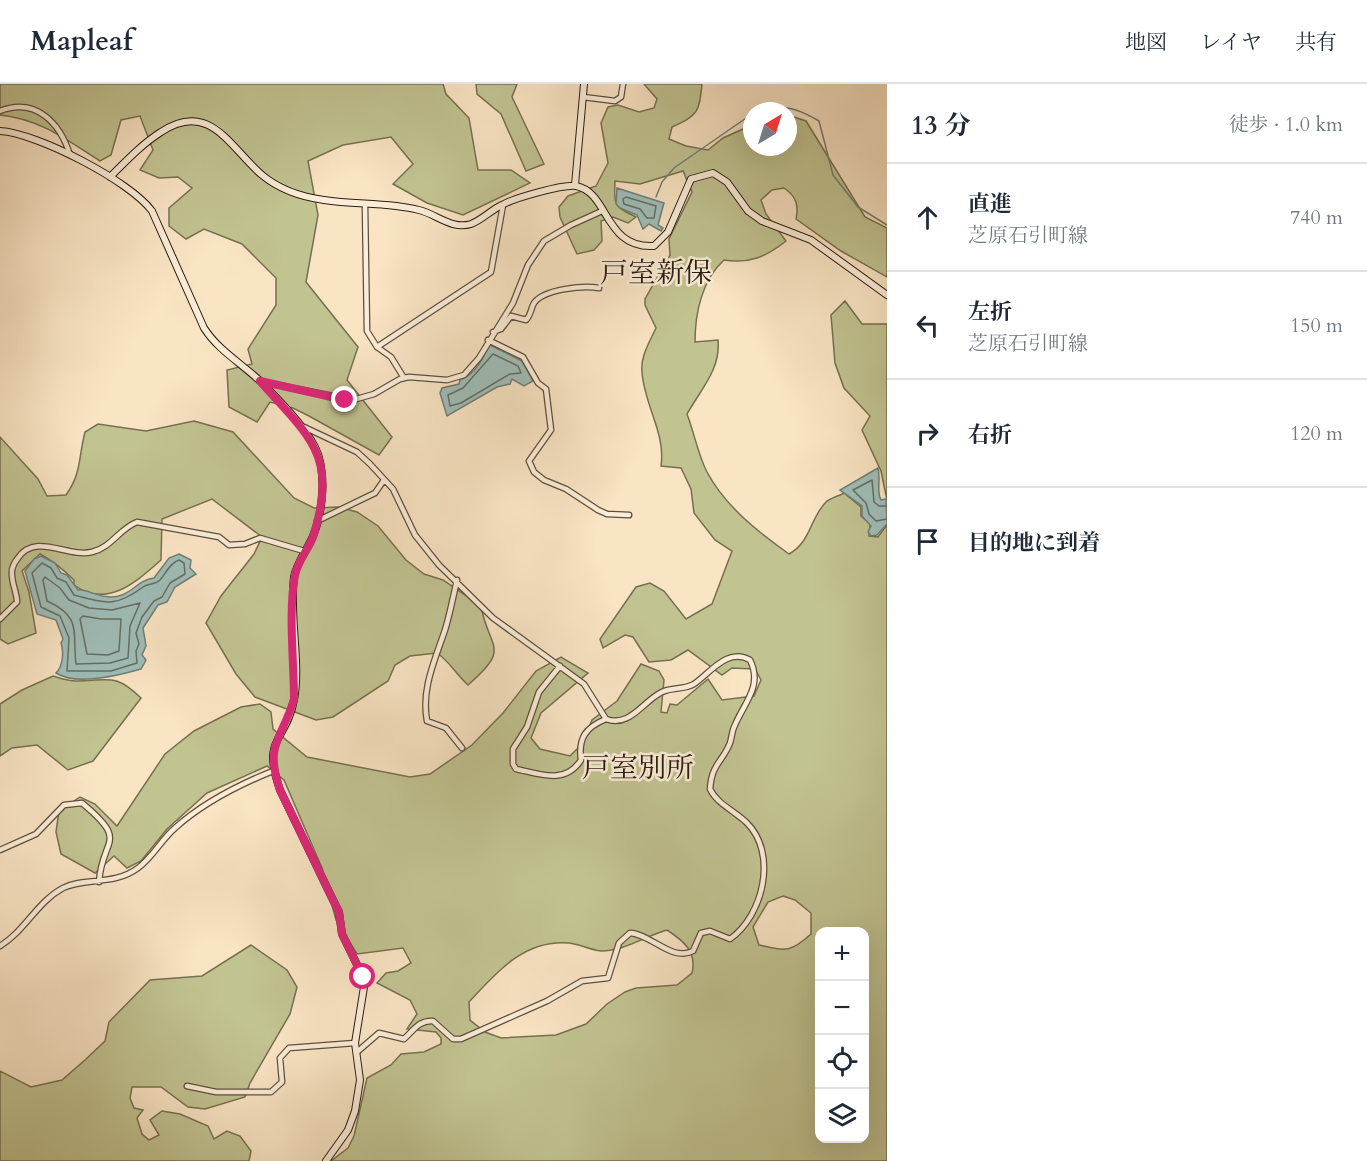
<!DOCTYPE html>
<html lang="ja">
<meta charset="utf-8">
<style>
:root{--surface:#fff;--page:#f6f6f7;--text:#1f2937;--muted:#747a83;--line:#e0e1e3}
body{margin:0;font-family:Cardo,"Noto Serif JP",serif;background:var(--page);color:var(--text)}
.controls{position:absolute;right:18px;bottom:18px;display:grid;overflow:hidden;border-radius:12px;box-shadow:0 6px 24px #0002}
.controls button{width:54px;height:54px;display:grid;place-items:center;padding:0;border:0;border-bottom:2px solid var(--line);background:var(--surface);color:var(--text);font:30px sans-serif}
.compass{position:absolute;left:743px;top:18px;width:54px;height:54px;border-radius:50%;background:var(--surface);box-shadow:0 6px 24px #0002;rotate:38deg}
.stop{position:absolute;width:18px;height:18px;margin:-14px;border:4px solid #db2777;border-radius:50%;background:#fff}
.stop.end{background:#db2777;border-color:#fff;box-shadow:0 2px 6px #0008}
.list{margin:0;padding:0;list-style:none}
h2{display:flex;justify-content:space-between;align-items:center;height:78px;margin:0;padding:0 24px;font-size:26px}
h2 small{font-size:20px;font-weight:400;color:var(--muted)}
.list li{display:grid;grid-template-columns:39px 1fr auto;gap:18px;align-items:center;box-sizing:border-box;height:108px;padding:0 24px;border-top:2px solid var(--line)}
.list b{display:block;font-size:22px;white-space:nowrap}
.list p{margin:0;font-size:20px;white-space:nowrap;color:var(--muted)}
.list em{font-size:20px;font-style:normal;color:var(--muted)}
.icon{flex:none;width:33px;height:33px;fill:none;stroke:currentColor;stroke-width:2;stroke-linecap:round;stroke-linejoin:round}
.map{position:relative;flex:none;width:887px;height:1077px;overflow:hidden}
header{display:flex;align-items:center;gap:36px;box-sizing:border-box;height:84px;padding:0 30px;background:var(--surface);border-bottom:2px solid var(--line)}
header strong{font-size:28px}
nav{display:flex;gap:33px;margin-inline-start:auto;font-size:21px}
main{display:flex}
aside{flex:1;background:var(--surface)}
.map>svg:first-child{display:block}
.green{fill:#c1c391;stroke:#767050;stroke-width:1.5;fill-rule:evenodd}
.water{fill:#9fbeb9;stroke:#707e75;stroke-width:1.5}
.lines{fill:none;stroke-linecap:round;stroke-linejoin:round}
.shore{stroke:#646e64;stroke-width:1.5}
.stream{stroke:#707e75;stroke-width:1.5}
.street-casing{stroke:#5e4f3c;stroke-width:7}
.secondary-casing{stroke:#2a1d0e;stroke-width:8}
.street{stroke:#fbedd9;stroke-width:4.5}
.secondary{stroke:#fbedd9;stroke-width:6}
.route{stroke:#db2777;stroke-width:8}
.labels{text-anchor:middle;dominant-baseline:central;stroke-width:5;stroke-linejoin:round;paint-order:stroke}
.quarter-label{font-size:28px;fill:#2a1d0e;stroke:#fbedd9}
</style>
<header>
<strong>Mapleaf</strong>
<nav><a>地図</a><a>レイヤ</a><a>共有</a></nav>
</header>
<main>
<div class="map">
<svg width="887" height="1077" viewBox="0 0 887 1077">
<rect width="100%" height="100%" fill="#f9e4c4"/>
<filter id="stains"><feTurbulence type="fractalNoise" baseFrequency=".00333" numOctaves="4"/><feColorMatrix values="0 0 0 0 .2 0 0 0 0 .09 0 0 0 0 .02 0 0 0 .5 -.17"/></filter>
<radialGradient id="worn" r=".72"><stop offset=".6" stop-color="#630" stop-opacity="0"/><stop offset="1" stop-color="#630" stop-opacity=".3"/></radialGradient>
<path class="green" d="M0,0H443L446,10L469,34L478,86H511L530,99L463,131L427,119L393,100L413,80L391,53L343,61L308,77L318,131L306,198L358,263L347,296L392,353L379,371L309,332L293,324L270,318L257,338L229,323L227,286L252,280L248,265L276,221V194L242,160L204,145L186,155L169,142V124L192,104L178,93L159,94L140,86L153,66L140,32L121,36L111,71L100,77C67,56 40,35 0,31Z
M476,0H517L512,13L544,80L526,87L501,30L477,10Z
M644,0H702C699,29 698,31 672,43L669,55L686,62L708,66L723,54L752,41V63H788V31L806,37L865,133L887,144V193L841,167L796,135C799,121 796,112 784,104L772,106L761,116L766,130L786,157C766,173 749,180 724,176C702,196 695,229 695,258L718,256C721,285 701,305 687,330C694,348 698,371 707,388C725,422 758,448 789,470C811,458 810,434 826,418C830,414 839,412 844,409L861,423V432L870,440L869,452L878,453L887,441V1077H331L348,1064L354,1052L367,994L391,981L401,970L424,968L441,960V954L436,948L407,945L417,930L410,916L377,899L386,889L398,887L411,879L403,864L357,870L336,836L322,784L284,696L267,682L207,709L167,745L141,777L127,784L114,772L95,789L61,770L56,748L59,727L80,713L95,720L117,742L165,670L194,647L241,623L260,620L271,628L273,645L307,673L410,693L430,690L472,661L503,629L536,587L561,573L588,589L541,629L531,654L540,665L570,672L582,660L592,636L617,617L641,580L659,587L664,596L661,628L667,629L670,620L677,621L708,595L722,616L754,612L761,596L755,585L732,584L722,591L688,566L671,576L649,578L633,553L625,551L603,564L600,555L636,503L650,499L664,507L686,535L712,520L732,467L715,456L694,429L691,405L681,384L661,382C666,349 644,321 642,288C640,273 650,257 656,244L645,221V215L670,171L669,155L692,108L683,87L640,100L615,97C614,122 614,122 636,133L628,139L613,133L601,137L602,157L594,166L577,170L560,133L559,123L568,112L596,102L608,79L601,39L608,23L618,21L639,28L654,24L657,15ZM783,812L795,816L811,829V850C790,869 786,867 759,861L753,843L768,818ZM667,846C684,857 697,868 692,889L677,901L636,904L625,908L607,920L586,940L556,951L501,954L485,948L470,936L469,918C496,889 524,855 569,859C579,860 590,866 601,867C625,867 645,852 667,846ZM820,848H864V1054H820Z
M845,217L862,240H887V416L881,387L862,346L870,332L844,304L835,279L831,231Z
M194,337L233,348L294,414L314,424L339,423L357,428L378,442L406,476L424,490L443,496L481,522C489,566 512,563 468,601C456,590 450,578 437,569L410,572L395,581L388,597L333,633L316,636L255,613L236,590L206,539L221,512L254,470L262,453L212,415L162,435L161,476C136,498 107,525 74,501V496C64,486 53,477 40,470L22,487L29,508L36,549L8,560L0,555V353L38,395L47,412L66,411C82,388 78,375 85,348L98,340L146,347Z
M53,592C60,594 68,597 76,597C108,597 114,588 141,614L93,677L68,686L37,661L12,664L0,672V620L22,606Z
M251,861L287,886L297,903L290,930L250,999L245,1013L205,1025L188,1023L161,1003H132L130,1014L134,1024L143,1026L137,1034L142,1050L149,1056L159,1051L150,1036L162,1027L180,1030L208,1042L214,1055L227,1047L240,1052L251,1067L249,1077H0V987L31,1003L62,996L85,976L105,957L109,938L150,896L202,892Z"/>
<path class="water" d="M617,104L664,119L658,141L663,144L661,147L649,140L643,145L637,131L620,124L616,120Z
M488,260L522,277L533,297L524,302L512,295L510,300L497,303L447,332L440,309L442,304L459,300L460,296C475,290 484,275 488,260Z
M878,384C881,396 876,407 881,416L886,415L887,440L877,451L871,452L868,448L871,442L862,432V422L840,406Z
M179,470L191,476L190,484L196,490L175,503L167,518L158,521L143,544L146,562L142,571L146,576L141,585C120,591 76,602 56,589C63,582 64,568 61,559L63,555L56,536L37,530L25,487L34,475L41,472L55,479L61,489L67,491L78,506C86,504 105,518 122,511C135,506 139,496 154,494L169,474Z"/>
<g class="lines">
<path class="shore" d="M626,113L656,122L654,134H647L640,125L624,120L623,115Z
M493,270L518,282L521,289L510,290L461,319L450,322L448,311L463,304Z
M887,422H879L874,418L872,396L853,406L866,419L869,430L876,437L887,435
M179,476L184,479L185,490L170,499L162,513L154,517L142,533L136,549L139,560L136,567L137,579L111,587H67L69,554L60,532L41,523L32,489L42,479L51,484L57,494L66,498L74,511C105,519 115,524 143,503C149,499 155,501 160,496C166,489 170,479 179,476Z
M45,493L60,504L69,516L89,524L112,526L140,519L130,542L128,574L110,579L76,580C72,549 83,533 47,517L43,496Z
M83,532L101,535H121L119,567L108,571L87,570L80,535Z"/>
<path class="stream" d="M757,27C778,17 801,26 819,37L833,91L858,123L887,141
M656,113L662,98L674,84L752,30"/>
<g class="street-casing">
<path id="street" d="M583,13L615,17L621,13L623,0
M0,27C36,13 60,39 70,71
M365,121L367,247L377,263L391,273L404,294
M493,248L501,245L511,232L526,236C531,231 531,224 534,219C544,205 584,201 599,204
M488,256L523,273L538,299L546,305L551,346L529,377L534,388L544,396L566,405L598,426L607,430L629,431
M377,263L491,188L503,121
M263,298L353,316L374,310L400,295L409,293L447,296L464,291L479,274L513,219L528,181L544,157L571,141L602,127
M304,343L357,368L370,380L393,405L415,451L439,481L493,534L584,600L606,635C630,644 643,617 662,608C672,603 684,606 694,600C710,589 728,563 750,576C763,602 744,619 735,641C732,646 732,653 730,659C722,679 712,679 710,705C717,720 735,727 747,739C778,770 763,832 730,855L710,847L701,849L693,867C672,878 651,850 630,849L619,859L608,894L582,897L547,917L461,955H453L433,937C419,936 414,946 404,955L379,949L357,968
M317,437L375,409L384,396
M457,496C453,513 450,530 445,546C435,576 421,605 427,637L446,644L462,664
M0,535L17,518C17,509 12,500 12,491C11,485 14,479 18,474C36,448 67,474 92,468C112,463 119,445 137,438L219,453L229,461L245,460L260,454L304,467
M560,582L539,608L527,643L513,665V680L516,685C540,690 565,701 581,676C578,654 586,643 606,635
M0,766L36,750L64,721L82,719C130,759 102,753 99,798
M0,862C25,847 37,818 63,804C84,793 114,802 138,784C153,773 161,756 175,744C204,718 238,701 273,687
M187,1002L216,1008H271L282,998L280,974L289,964L355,959"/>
</g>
<g class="secondary-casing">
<path id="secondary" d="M0,47C37,49 130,97 152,127L204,244C218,266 241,279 260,297C278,315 303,340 315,363C327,387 323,428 313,452C307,466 297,478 294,493C289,533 301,578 294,616C286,659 261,652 280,706L332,814L339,828L342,850L363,893L364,903L355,959L360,996L355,1027L348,1046L326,1077
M110,93C126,77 142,60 161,48C210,15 231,65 262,91C280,106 302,113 324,116C356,121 388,118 419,126C436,130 452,146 471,140C482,136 491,126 502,121C514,114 564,100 576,102C609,108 604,165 654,162L668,148L691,95L713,89L727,98L748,127L762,137L811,156L887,211
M575,101L584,0"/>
</g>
<use href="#street" class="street"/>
<use href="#secondary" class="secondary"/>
</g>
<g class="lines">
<path class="route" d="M345,316L260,297C309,353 338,370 314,450C310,464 298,476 295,491C288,529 294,577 294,615C282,656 264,659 280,706L332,814L339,828L342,850L363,893"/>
</g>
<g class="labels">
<g class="quarter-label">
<text x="656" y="189">戸室新保</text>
<text x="638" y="684">戸室別所</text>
</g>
</g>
<rect width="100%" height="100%" filter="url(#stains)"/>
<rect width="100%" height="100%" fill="url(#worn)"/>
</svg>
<div class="controls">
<button>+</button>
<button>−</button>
<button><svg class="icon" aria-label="locate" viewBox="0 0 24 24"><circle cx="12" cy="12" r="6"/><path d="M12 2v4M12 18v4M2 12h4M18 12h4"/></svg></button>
<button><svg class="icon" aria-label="layers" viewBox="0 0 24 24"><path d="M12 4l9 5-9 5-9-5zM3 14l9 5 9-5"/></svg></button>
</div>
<svg class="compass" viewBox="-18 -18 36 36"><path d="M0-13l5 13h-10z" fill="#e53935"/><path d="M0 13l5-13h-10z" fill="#747a83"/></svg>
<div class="stop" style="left:363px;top:893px"></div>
<div class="stop end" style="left:345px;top:316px"></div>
</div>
<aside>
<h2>13 分<small>徒歩 · 1.0 km</small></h2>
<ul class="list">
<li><svg class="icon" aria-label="ahead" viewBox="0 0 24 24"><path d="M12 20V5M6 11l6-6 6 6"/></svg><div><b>直進</b><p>芝原石引町線</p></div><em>740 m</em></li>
<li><svg class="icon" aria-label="left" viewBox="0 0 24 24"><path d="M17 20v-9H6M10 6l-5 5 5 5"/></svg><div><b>左折</b><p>芝原石引町線</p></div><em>150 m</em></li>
<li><svg class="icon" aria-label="right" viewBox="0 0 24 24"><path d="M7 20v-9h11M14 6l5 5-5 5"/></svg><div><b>右折</b></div><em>120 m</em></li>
<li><svg class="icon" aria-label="arrive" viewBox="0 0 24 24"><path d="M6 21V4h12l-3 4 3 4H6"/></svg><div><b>目的地に到着</b></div></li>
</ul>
</aside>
</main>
